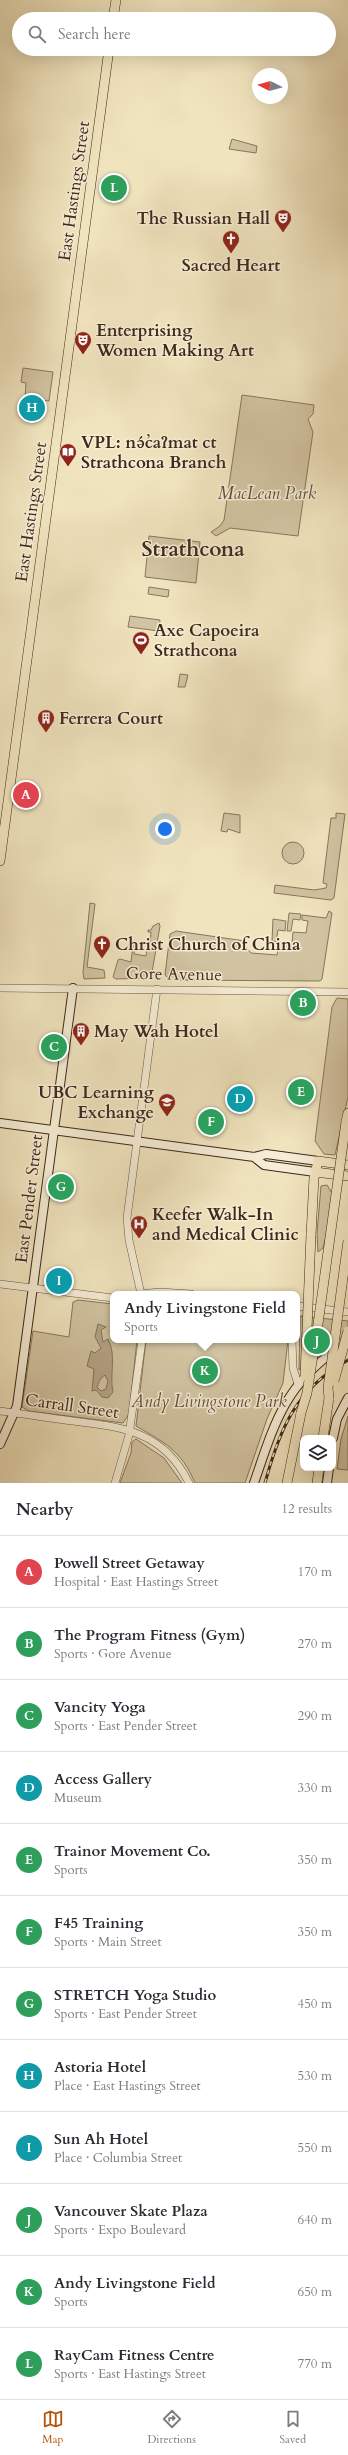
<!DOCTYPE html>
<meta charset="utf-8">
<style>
:root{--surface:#fff;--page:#f2f2f3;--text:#2b2b33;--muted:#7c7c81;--line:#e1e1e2;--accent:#b45309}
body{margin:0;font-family:Cardo,serif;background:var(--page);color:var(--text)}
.controls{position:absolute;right:12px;bottom:12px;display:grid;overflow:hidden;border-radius:8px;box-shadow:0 4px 16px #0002}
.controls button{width:36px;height:36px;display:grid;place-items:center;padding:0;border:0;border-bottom:1px solid var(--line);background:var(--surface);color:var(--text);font:20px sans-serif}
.compass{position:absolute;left:252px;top:68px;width:36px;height:36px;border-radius:50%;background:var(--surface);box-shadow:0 4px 16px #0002;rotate:276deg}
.you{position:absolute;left:165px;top:829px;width:14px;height:14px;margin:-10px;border:3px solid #fff;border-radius:50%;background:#1a73e8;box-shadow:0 0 0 6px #1a73e833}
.badge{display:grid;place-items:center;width:26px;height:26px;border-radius:50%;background:var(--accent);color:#fff;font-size:13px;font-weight:700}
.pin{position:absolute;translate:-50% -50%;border:2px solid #fff;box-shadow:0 1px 4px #0006}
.popup{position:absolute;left:110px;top:1291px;width:190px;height:52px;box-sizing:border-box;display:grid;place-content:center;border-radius:8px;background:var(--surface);filter:drop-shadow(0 1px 3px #0005);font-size:13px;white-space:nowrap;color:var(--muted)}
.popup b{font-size:15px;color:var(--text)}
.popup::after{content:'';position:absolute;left:50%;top:100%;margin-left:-8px;border:8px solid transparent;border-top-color:var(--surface)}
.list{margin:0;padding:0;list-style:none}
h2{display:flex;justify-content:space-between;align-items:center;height:52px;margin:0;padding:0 16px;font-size:17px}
h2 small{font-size:13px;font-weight:400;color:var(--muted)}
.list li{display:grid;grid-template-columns:26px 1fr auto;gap:12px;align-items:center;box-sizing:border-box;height:72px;padding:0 16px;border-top:1px solid var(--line)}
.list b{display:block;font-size:15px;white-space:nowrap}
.list p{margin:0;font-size:13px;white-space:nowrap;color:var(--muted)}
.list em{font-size:13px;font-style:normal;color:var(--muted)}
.icon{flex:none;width:22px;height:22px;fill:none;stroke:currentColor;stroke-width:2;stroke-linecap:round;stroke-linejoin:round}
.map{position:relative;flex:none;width:348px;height:1483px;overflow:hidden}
.search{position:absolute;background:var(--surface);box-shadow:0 4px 16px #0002;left:12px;right:12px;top:12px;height:44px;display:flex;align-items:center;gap:10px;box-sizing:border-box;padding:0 14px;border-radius:22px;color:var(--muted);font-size:15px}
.sheet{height:916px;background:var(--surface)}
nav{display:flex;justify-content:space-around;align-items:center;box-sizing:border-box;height:56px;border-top:1px solid var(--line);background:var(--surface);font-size:11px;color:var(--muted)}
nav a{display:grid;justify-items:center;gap:2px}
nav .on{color:var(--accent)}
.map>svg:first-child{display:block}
.green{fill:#d2c4a2;stroke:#88765e}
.water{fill:#b4a487;stroke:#85735c;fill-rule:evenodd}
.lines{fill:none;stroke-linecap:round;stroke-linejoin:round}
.tertiary-casing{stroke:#6b5844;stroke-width:8}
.secondary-casing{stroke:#3f291b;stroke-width:10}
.primary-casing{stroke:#3f291b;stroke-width:10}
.tertiary{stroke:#f5edd5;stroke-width:7}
.secondary{stroke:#f5edd5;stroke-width:8}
.primary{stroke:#f0e4be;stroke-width:9}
.rail-casing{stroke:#3f291b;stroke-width:3}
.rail{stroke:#f5edd5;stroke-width:1.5;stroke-dasharray:4.5;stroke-linecap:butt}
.primary-bridge-casing{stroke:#3f291b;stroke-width:10;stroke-linecap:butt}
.primary-bridge{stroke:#f0e4be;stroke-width:9}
.labels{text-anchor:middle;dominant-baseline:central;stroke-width:3;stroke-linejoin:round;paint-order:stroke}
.street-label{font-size:17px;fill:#3f291b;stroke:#f5edd5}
.poi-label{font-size:17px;font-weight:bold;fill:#3f291b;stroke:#f5edd5;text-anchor:start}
.park-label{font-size:17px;font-style:italic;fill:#64503d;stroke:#f5edd5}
.district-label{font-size:21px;font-weight:bold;fill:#3f291b;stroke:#f5edd5}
</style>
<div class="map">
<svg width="348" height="1483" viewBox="0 0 348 1483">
<rect width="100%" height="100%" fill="#f0e4be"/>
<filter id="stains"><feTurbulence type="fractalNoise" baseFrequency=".005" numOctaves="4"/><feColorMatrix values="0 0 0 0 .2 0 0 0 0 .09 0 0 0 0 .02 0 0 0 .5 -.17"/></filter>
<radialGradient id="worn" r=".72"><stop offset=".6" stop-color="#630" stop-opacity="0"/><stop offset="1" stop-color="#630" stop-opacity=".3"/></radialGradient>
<path class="green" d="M232,139L257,146L256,153L229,149Z
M23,368L53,372L49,401L25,398L26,383L21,382Z
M242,395L314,405L313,414L308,419L313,432L298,536L230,528L216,536L211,532L220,526L224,520Z
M149,536L200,542L196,583L145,577Z
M149,587L169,590L168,597L148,594Z
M130,616L160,620L159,631L128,627Z
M180,674L188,675L185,687H178Z
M224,813L240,815V833L228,829L227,832L221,831Z
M336,813L345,814L334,898L331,900L274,893L275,885L314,890L326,888L327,884L323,883L331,818H336Z
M282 853a11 11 0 1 1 22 0a11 11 0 1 1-22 0Z
M90,903L95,904L87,967L104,970L105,978L84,979L83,973Z
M329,911L332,913L322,979L320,981L170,980L165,975L170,934L176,931L245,941L244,948L246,947L251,953L277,955L279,942L292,944L293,932L306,933L308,921L302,920V915L326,918Z
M289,913L301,914L300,920L293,919L291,931H287Z
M273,919L286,921L285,931L278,930L276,942L272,941Z
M159,923L160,926L151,978L116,979L113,977L118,960L120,959L131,962L133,945L135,946L134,954L146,956L147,946H150L151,932H148V930H151L153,926Z
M337,998L348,999V1097L335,1155L324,1154L315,1141L332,1007Z
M327,1185L332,1193L327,1232L323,1248L318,1252L317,1233L321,1186Z
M78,1300L113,1304V1340H137L129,1414L123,1423L29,1411L22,1407L33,1331L69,1337L73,1302Z
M300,1316L348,1321V1334L309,1357L299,1370Z
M146,1340H288L283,1383L267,1419L245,1483H195C181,1450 165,1443 136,1426Z
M348,1416V1470L337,1469L341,1439Z
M136,1439L164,1458L182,1483H120L131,1453L132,1442Z"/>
<path class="water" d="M98,1324L106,1327L101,1330L103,1342L108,1339C117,1356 109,1374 113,1392L108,1398L102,1397L96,1390L92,1391L94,1369L87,1366L91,1351L95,1353L101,1348L95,1337ZM105,1375L108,1381L106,1389L101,1391L97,1387C100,1381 99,1379 105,1375Z"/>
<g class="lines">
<g class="tertiary-casing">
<path id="tertiary" d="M0,988L348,992
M0,1284L113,1298
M139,1294L160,1292L191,1294
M141,1294L129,1240L127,1218L157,989
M297,1306L348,1312
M292,1340L293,1368L298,1384
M0,1411C24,1414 49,1418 73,1421C124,1427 164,1432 189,1483
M115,1483L129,1435L142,1340"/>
</g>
<g class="secondary-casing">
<path id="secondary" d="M0,1123L254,1157L266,1154L318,1161
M254,1157L264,1165L315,1172
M333,1438L337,1419L348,1398
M0,1444L17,1406L73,988
M254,1483C274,1425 284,1386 337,1349
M327,1483L329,1468"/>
</g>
<g class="primary-casing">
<path id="primary" d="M113,19L116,0
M0,861L109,49
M346,1122L348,1113
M315,1172L348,1176
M311,1235L314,1178L318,1161L348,1165
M323,1438L329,1398
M287,1483L301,1413
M317,1483L319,1468"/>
</g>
<use href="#tertiary" class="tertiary"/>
<use href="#secondary" class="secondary"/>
<use href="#primary" class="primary"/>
<g class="rail-casing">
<path id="rail" d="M265,1483C280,1428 296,1389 348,1360"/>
</g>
<use href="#rail" class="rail"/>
<g class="primary-bridge-casing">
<path id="primary-bridge" d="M305,1376L311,1235
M334,1381L348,1331
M329,1398L328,1388L348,1241
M301,1413L307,1393L318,1324L346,1122"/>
</g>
<use href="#primary-bridge" class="primary-bridge"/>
</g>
<defs>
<g id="theatre-pin" transform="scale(0.9)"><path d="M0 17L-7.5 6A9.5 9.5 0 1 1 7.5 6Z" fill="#8f2418" stroke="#f5edd5"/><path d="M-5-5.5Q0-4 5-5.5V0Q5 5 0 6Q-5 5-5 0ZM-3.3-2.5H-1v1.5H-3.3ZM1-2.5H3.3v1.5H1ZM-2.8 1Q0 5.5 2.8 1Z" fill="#fff"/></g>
<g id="church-pin" transform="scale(0.9)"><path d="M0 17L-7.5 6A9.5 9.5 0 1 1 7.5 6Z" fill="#8f2418" stroke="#f5edd5"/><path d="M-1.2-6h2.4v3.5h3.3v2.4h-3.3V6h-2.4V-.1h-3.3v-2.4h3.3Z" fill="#fff"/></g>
<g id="library-pin" transform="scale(0.9)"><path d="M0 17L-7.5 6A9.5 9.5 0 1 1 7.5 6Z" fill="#8f2418" stroke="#f5edd5"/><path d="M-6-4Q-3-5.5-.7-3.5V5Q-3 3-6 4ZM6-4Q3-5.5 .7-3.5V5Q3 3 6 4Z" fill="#fff"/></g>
<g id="stadium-pin" transform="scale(0.9)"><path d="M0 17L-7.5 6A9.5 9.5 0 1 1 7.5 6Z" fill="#8f2418" stroke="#f5edd5"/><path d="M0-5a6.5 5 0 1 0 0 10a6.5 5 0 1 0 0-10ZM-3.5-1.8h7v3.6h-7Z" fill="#fff"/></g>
<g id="building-pin" transform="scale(0.9)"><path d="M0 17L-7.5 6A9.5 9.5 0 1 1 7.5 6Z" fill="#8f2418" stroke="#f5edd5"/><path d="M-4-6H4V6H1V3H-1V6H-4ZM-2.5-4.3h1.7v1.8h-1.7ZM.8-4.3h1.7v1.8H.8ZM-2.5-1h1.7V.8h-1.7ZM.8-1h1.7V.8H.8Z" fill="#fff"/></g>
<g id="university-pin" transform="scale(0.9)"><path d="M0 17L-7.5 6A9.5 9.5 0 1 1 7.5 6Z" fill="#8f2418" stroke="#f5edd5"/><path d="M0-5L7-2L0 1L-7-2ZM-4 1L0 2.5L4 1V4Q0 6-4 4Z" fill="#fff"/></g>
<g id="hospital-pin" transform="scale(0.9)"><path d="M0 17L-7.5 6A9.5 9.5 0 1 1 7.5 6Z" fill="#8f2418" stroke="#f5edd5"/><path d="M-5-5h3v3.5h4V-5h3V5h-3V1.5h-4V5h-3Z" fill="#fff"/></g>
</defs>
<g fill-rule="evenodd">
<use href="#theatre-pin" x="283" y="218"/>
<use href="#church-pin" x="231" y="239"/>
<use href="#theatre-pin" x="83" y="340"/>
<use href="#library-pin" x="68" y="452"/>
<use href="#stadium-pin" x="141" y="640"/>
<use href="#building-pin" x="46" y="718"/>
<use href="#church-pin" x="102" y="944"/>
<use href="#building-pin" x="81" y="1031"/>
<use href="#university-pin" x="167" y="1102"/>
<use href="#hospital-pin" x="139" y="1224"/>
</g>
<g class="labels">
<g class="street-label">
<text transform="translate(74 191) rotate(-82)">East Hastings Street</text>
<text transform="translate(31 512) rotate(-82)">East Hastings Street</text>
<text transform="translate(174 974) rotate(1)">Gore Avenue</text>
<text transform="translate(29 1199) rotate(-83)">East Pender Street</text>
<text transform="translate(72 1406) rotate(8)">Carrall Street</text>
</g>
<g class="poi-label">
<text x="270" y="218" text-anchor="end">The Russian Hall</text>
<text x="231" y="265" text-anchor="middle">Sacred Heart</text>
<text x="96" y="330">Enterprising<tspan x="96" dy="20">Women Making Art</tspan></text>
<text x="81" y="442">VPL: nə́c̓aʔmat ct<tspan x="81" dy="20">Strathcona Branch</tspan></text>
<text x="154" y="630">Axe Capoeira<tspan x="154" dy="20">Strathcona</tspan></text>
<text x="59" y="718">Ferrera Court</text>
<text x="115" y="944">Christ Church of China</text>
<text x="94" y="1031">May Wah Hotel</text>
<text x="154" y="1092" text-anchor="end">UBC Learning<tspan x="154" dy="20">Exchange</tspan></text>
<text x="152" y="1214">Keefer Walk-In<tspan x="152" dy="20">and Medical Clinic</tspan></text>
</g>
<g class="park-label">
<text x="267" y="493">MacLean Park</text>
<text x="209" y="1401">Andy Livingstone Park</text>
</g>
<g class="district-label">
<text x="193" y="549">Strathcona</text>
</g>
</g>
<rect width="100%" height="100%" filter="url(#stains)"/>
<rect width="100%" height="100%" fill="url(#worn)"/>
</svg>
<div class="controls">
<button><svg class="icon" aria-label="layers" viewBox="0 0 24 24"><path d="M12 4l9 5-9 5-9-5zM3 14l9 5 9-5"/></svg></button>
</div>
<svg class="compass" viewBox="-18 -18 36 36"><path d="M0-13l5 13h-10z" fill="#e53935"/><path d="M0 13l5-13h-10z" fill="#7c7c81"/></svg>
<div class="you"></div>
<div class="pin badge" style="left:26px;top:795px;background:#e0444e">A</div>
<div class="pin badge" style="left:303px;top:1003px;background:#2e9e5b">B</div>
<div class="pin badge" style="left:54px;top:1047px;background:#2e9e5b">C</div>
<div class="pin badge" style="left:240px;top:1099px;background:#0f9aa8">D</div>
<div class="pin badge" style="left:301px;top:1092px;background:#2e9e5b">E</div>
<div class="pin badge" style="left:211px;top:1122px;background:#2e9e5b">F</div>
<div class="pin badge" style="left:61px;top:1187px;background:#2e9e5b">G</div>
<div class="pin badge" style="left:32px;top:408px;background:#0f9aa8">H</div>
<div class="pin badge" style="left:59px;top:1281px;background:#0f9aa8">I</div>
<div class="pin badge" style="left:317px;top:1341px;background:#2e9e5b">J</div>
<div class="pin badge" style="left:205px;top:1371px;background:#2e9e5b">K</div>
<div class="popup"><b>Andy Livingstone Field</b>Sports</div>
<div class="pin badge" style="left:114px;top:188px;background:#2e9e5b">L</div>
<div class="search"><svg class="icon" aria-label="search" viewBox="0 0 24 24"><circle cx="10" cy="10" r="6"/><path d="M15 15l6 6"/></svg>Search here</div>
</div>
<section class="sheet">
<h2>Nearby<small>12 results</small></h2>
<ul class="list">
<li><span class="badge" style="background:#e0444e">A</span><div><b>Powell Street Getaway</b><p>Hospital · East Hastings Street</p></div><em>170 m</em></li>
<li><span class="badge" style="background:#2e9e5b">B</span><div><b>The Program Fitness (Gym)</b><p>Sports · Gore Avenue</p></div><em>270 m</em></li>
<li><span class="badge" style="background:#2e9e5b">C</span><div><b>Vancity Yoga</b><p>Sports · East Pender Street</p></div><em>290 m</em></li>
<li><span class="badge" style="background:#0f9aa8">D</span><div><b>Access Gallery</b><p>Museum</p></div><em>330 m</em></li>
<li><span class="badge" style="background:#2e9e5b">E</span><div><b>Trainor Movement Co.</b><p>Sports</p></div><em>350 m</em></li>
<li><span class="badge" style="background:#2e9e5b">F</span><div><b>F45 Training</b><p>Sports · Main Street</p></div><em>350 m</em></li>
<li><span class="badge" style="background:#2e9e5b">G</span><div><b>STRETCH Yoga Studio</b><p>Sports · East Pender Street</p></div><em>450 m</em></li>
<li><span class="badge" style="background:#0f9aa8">H</span><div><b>Astoria Hotel</b><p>Place · East Hastings Street</p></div><em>530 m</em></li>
<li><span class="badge" style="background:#0f9aa8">I</span><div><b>Sun Ah Hotel</b><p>Place · Columbia Street</p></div><em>550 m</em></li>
<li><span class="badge" style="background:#2e9e5b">J</span><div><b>Vancouver Skate Plaza</b><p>Sports · Expo Boulevard</p></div><em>640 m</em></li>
<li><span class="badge" style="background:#2e9e5b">K</span><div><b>Andy Livingstone Field</b><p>Sports</p></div><em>650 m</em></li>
<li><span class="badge" style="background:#2e9e5b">L</span><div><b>RayCam Fitness Centre</b><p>Sports · East Hastings Street</p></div><em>770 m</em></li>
</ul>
</section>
<nav>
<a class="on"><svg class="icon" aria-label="map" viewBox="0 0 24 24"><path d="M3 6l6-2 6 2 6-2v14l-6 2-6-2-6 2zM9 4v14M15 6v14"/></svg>Map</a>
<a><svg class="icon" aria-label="directions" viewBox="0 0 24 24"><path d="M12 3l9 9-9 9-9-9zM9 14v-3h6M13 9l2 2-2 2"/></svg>Directions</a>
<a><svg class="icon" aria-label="saved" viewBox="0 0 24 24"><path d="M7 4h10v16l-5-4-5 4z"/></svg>Saved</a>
</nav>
